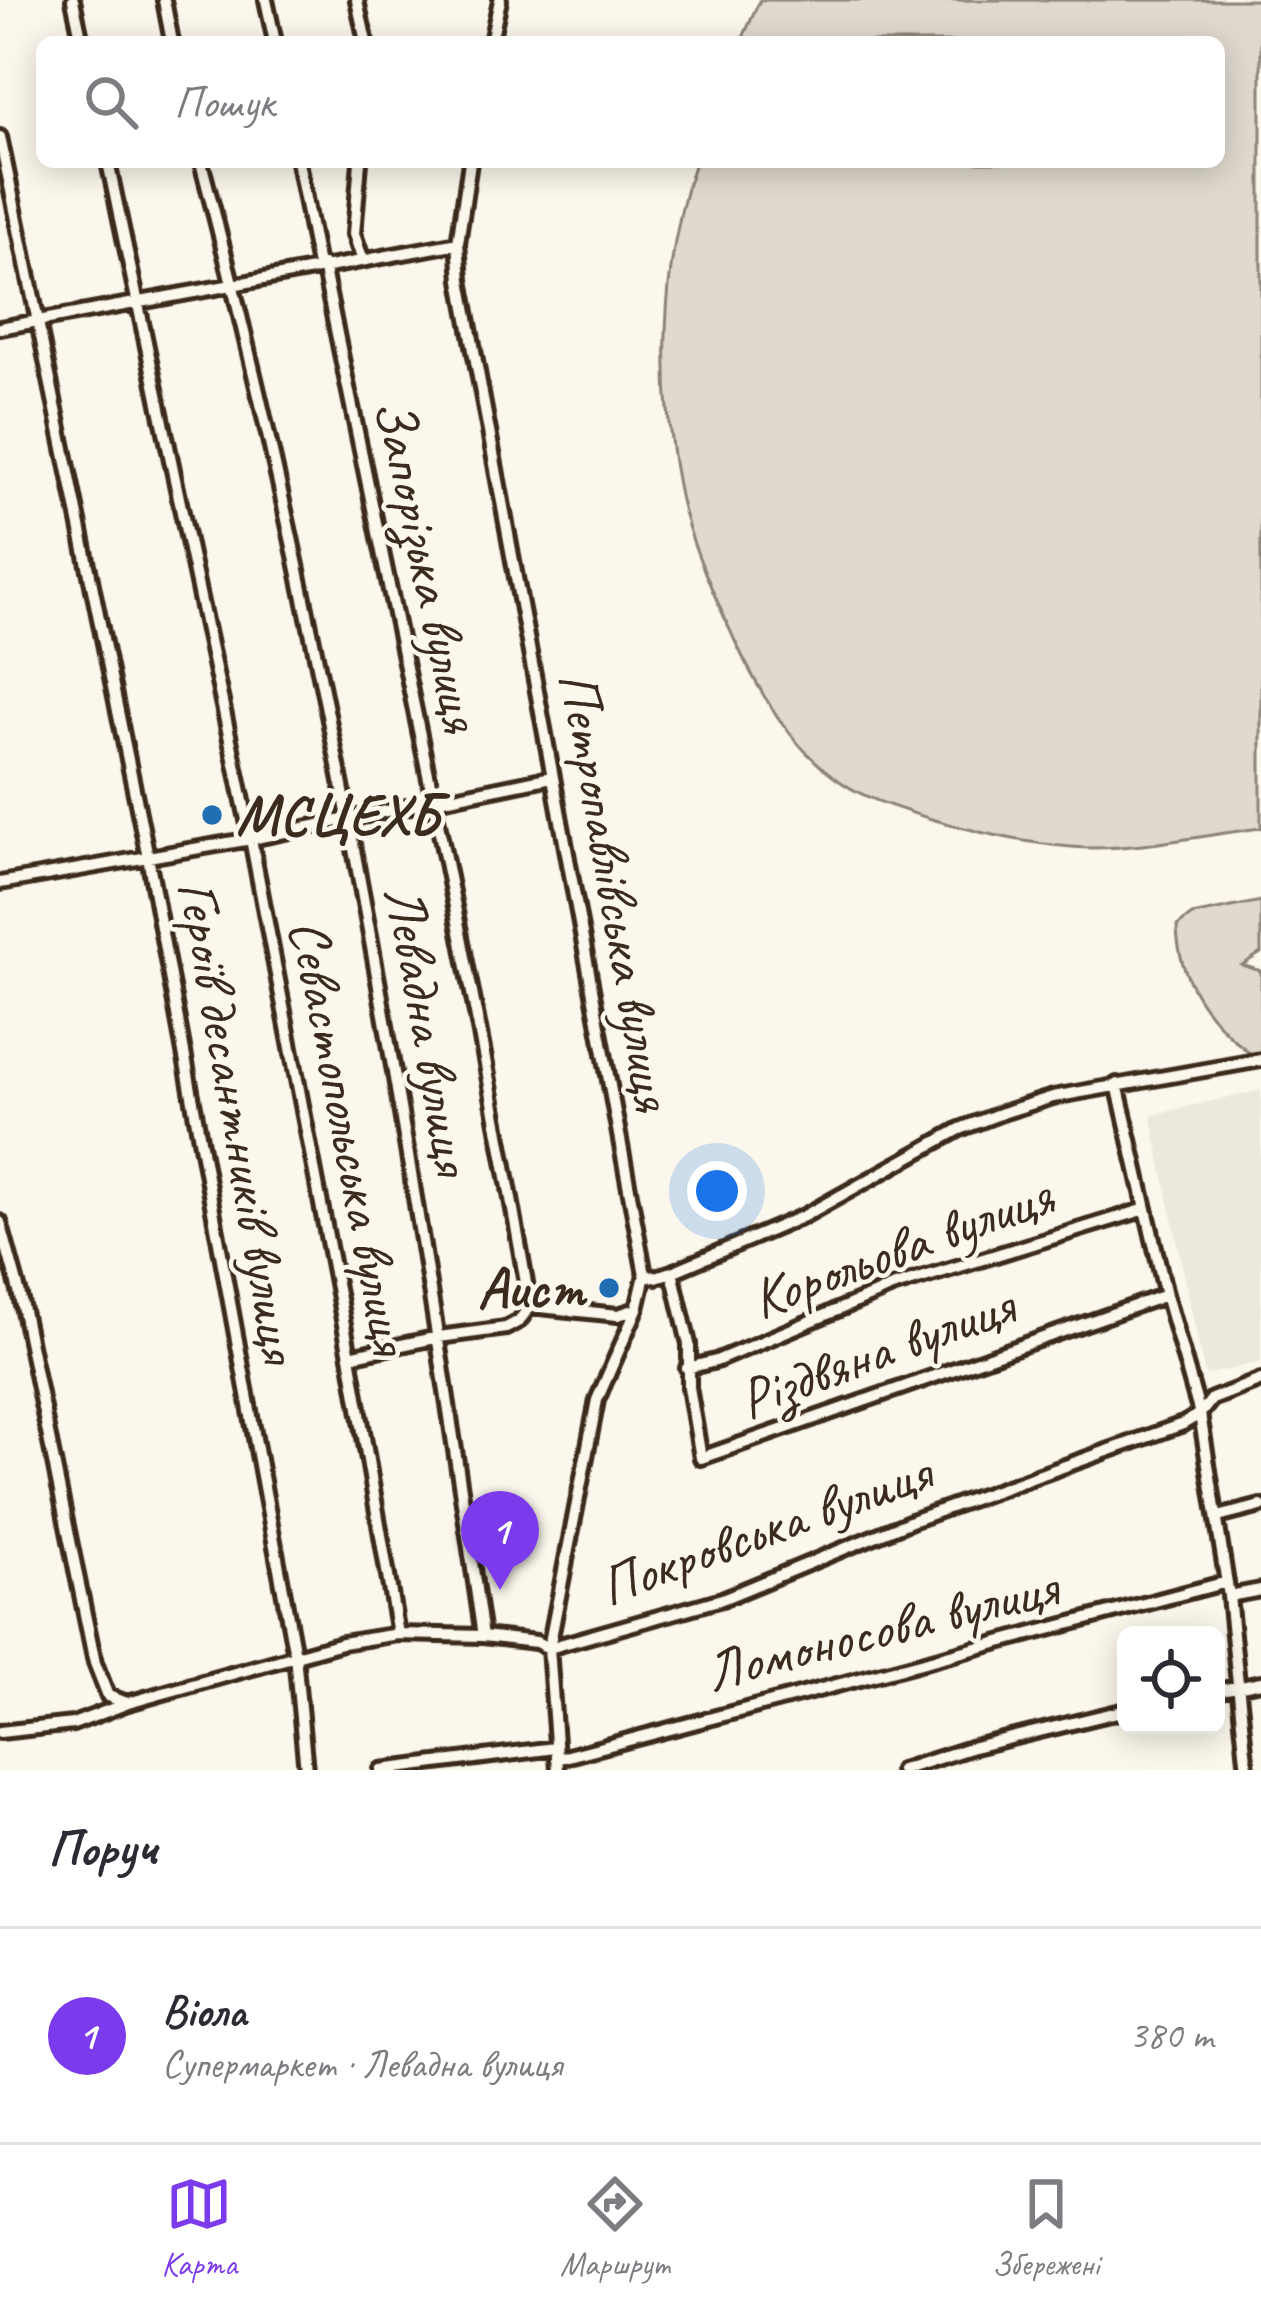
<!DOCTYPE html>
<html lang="uk">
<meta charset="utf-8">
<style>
:root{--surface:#fff;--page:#f2f2f3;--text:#2b2b33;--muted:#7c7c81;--line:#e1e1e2;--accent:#7c3aed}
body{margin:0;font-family:Caveat,sans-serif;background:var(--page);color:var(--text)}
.controls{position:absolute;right:36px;bottom:36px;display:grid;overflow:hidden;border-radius:18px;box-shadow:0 6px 30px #0003}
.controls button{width:108px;height:108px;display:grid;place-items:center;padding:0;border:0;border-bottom:3px solid var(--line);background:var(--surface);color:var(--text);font:60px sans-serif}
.you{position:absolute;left:717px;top:1191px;width:42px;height:42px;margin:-30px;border:9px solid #fff;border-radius:50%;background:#1a73e8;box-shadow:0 0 0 18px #1a73e833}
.badge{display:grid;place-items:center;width:78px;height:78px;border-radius:50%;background:var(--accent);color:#fff;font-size:39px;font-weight:700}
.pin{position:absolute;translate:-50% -99px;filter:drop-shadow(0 3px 6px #0008)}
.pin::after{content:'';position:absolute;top:63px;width:42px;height:36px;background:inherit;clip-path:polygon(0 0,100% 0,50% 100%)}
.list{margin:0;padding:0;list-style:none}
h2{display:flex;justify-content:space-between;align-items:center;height:156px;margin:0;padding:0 48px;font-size:51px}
h2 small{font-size:39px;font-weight:400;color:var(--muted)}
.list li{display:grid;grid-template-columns:78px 1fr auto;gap:36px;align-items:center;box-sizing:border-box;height:216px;padding:0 48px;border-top:3px solid var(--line)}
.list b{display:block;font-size:45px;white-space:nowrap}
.list p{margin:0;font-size:39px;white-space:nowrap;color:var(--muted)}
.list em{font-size:39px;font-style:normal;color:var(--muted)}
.icon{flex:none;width:66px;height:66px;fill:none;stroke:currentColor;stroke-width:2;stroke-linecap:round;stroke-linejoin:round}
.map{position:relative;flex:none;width:1261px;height:1770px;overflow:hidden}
.search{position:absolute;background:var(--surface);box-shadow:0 6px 30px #0003;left:36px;right:36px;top:36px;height:132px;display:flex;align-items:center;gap:30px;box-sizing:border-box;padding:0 42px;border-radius:18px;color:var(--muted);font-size:45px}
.sheet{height:372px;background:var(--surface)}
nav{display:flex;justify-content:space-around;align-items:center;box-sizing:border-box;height:168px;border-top:3px solid var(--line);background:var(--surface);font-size:33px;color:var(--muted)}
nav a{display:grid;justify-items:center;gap:6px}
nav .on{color:var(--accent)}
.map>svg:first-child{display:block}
.built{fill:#ede8dd}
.green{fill:#dfd9ce;stroke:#8d8276;stroke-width:3}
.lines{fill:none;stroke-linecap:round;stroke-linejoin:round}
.minor-casing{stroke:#3b2a1e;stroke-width:20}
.minor{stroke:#fbf7ec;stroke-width:10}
.poi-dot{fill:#1f6fb2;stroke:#fbf7ec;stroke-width:4.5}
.labels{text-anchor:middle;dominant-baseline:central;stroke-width:9;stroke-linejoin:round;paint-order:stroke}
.street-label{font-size:57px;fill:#3b2a1e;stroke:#fbf7ec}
.poi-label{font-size:57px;font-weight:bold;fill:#3b2a1e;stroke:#fbf7ec;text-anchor:start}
</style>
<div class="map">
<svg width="1261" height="1770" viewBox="0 0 1261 1770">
<rect width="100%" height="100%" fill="#fbf7ec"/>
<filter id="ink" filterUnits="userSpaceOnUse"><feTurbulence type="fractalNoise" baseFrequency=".00833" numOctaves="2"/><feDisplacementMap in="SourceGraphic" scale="24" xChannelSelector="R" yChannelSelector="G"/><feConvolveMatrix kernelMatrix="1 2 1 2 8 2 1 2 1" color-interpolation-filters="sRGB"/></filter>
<g filter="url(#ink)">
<path class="built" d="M1261,1090V1362L1205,1375L1151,1115Z"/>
<path class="green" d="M760,0H1261V828C1202,835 1130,852 1071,847C1021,843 975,832 928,818C901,809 868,800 844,784C793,751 760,694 735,641C714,594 691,546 680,496C658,389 660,266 695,162H1219V42H741Z
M1261,901V953L1242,965L1261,971V1053L1252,1055C1209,1021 1178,981 1177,926L1192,915Z"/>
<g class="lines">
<g class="minor-casing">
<path id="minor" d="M73,0L82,42
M164,0L172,42
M266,0L275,42
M357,0L366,42
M491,42L500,0
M0,137L148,857L295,1655L306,1770
M108,162L251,839L350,1356L398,1634
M201,162C329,646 410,1142 483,1636
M298,162L318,266
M360,162L354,234L362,258
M470,162L458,243L461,280L645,1275L637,1309L597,1400L549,1648L558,1770
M323,265C393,612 470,957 530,1306
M0,328L458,243
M0,883L251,839L552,777
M1117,1084L1166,1295L1200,1414L1229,1596L1247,1770
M0,1222L19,1291L95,1663L108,1696L127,1703
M672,1272L689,1344V1387L701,1458L1166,1295
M645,1275L656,1277L672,1272L804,1216L960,1129L1002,1113L1053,1097L1261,1060
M530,1306L618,1315L634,1310
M350,1356L439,1337L506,1328L519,1321L530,1306
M687,1368L716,1361L892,1287L1146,1209
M1218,1517L1261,1506
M1229,1596L1261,1590
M1216,1691L1261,1682
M0,1732L73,1724L128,1703L342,1643L398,1634L483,1636L536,1642L549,1648L722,1599L914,1520L1183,1424L1200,1414L1212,1399L1261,1380
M557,1759L1227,1582
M381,1770L555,1748
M901,1770L970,1748L1126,1710"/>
</g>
<use href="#minor" class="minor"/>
</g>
</g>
<g class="poi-dot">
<circle cx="212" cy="815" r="12"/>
<circle cx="609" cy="1288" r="12"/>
</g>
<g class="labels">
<g class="street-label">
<text transform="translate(428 565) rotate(78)">Запорізька вулиця</text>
<text transform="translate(616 891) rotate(80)">Петропавлівська вулиця</text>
<text transform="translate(429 1030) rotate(80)">Левадна вулиця</text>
<text transform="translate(239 1121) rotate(80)">Героїв десантників вулиця</text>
<text transform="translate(350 1136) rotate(79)">Севастопольська вулиця</text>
<text transform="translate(902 1247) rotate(-20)">Корольова вулиця</text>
<text transform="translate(876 1352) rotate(-20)">Різдвяна вулиця</text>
<text transform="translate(765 1529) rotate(-20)">Покровська вулиця</text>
<text transform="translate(881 1629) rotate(-14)">Ломоносова вулиця</text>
</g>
<g class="poi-label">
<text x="236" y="815">МСЦЕХБ</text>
<text x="585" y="1288" text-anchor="end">Аист</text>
</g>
</g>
</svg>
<div class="controls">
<button><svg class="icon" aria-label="locate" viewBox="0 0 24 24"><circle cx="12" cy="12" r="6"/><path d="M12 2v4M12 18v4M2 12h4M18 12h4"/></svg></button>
</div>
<div class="you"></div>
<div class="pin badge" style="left:500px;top:1590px">1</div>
<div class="search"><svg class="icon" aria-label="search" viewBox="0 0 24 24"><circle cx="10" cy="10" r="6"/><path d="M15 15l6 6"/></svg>Пошук</div>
</div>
<section class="sheet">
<h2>Поруч<small></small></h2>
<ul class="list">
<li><span class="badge">1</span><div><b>Віола</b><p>Супермаркет · Левадна вулиця</p></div><em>380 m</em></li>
</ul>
</section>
<nav>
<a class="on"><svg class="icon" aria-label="map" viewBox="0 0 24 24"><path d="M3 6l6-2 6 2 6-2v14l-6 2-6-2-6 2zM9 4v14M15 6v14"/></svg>Карта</a>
<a><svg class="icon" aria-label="directions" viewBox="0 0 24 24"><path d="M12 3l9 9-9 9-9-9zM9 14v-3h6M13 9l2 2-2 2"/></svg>Маршрут</a>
<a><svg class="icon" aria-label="saved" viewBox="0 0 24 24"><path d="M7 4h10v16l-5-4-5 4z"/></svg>Збережені</a>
</nav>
